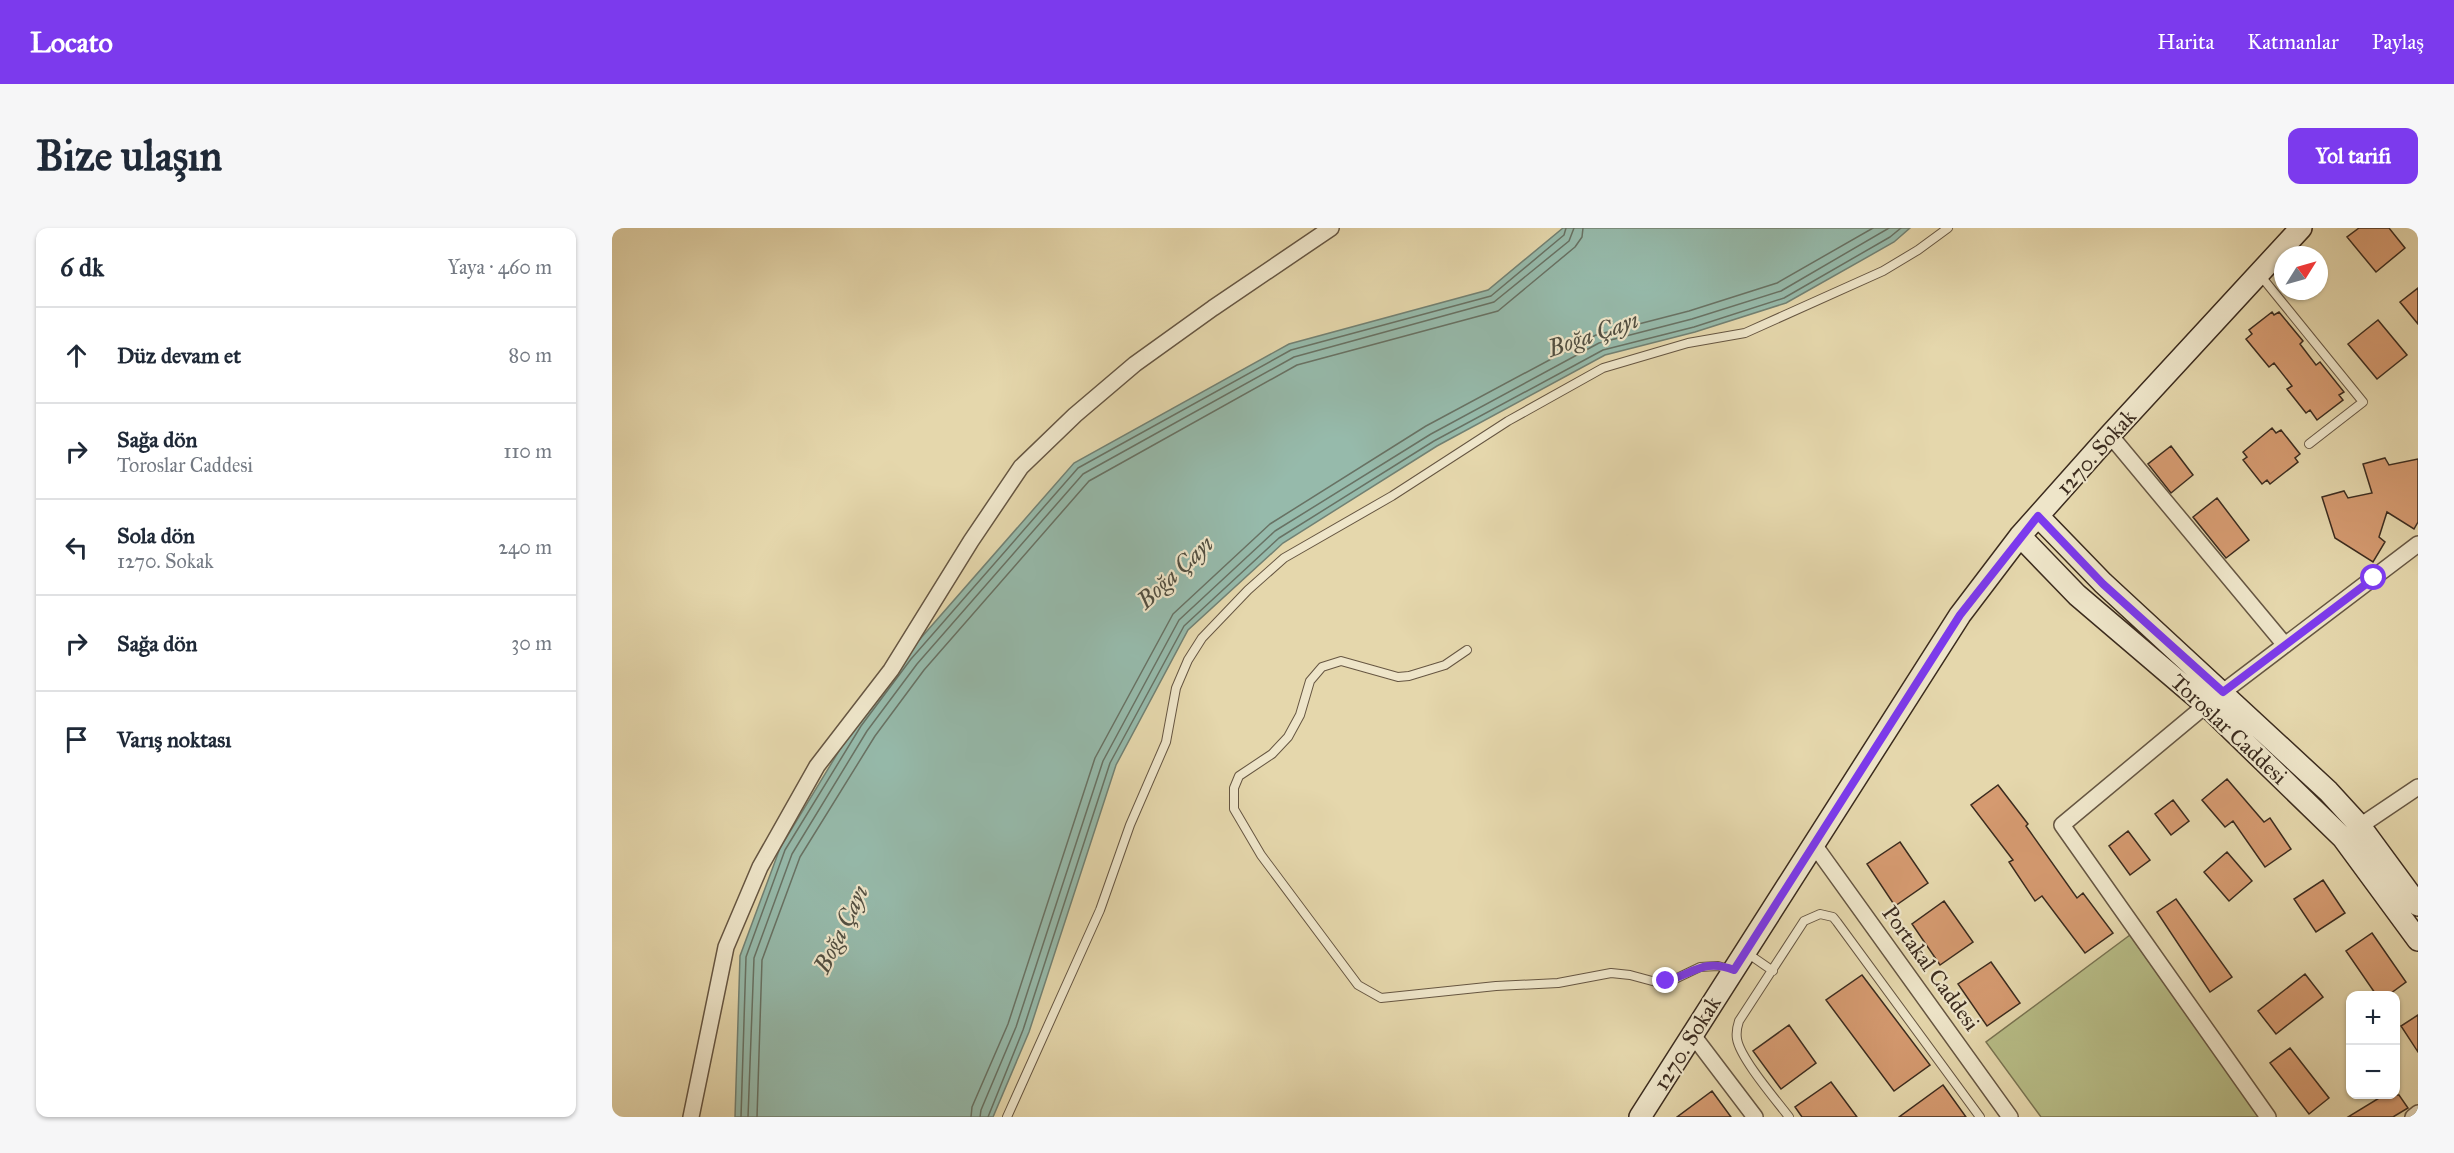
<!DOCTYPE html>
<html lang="tr">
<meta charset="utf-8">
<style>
:root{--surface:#fff;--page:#f6f6f7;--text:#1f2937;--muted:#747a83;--line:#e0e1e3;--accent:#7c3aed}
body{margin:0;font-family:"IM FELL Great Primer",serif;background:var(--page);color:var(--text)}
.controls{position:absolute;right:18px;bottom:18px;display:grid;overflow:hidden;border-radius:12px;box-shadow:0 2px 4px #0004}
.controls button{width:54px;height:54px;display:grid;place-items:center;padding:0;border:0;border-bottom:2px solid var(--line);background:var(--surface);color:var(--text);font:30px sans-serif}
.compass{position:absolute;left:1662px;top:18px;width:54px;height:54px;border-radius:50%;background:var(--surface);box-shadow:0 2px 4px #0004;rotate:53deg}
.stop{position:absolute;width:18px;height:18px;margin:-14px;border:4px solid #7c3aed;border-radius:50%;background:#fff}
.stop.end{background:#7c3aed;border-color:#fff;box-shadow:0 2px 6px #0008}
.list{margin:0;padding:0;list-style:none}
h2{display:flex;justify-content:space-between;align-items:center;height:78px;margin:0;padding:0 24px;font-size:26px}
h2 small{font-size:20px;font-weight:400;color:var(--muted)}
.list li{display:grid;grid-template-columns:39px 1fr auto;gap:18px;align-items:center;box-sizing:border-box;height:96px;padding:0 24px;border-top:2px solid var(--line)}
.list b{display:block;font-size:22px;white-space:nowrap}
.list p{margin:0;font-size:20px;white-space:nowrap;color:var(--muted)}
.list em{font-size:20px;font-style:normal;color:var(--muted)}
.icon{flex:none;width:33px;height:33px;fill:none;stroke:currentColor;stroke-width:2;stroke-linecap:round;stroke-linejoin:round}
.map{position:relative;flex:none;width:1806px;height:889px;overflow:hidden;border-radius:12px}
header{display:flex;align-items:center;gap:36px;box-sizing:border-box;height:84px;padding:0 30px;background:var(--accent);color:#fff}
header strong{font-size:28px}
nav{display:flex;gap:33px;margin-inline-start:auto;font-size:21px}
.intro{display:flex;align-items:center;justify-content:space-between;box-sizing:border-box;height:144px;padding:0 36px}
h1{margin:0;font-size:42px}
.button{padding:15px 27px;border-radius:12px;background:var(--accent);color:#fff;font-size:21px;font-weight:700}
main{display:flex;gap:36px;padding:0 36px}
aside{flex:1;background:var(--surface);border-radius:12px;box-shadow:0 2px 4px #0004}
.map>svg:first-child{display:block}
.green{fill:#b7bd87;stroke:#797452;stroke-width:1.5}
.water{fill:#96baab;stroke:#728173;stroke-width:1.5}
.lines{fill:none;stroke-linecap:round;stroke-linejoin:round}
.shore{stroke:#687264;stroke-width:1.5}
.building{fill:#d59a70;stroke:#3b2b1e;stroke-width:1.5}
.lane-casing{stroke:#665642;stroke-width:10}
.street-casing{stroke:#665642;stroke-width:18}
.secondary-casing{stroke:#3b2b1e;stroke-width:24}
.lane{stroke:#eee5c9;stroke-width:8}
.street{stroke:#eee5c9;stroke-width:15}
.secondary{stroke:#eee5c9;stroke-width:21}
.route{stroke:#7c3aed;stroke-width:8}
.labels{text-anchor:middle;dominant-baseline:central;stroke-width:4.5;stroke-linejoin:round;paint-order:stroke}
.street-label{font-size:22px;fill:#3b2b1e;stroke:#eee5c9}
.water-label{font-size:24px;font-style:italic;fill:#524f41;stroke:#eee5c9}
</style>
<header>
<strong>Locato</strong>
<nav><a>Harita</a><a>Katmanlar</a><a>Paylaş</a></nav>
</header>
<div class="intro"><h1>Bize ulaşın</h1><a class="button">Yol tarifi</a></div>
<main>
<aside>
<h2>6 dk<small>Yaya · 460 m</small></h2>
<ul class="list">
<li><svg class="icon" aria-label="ahead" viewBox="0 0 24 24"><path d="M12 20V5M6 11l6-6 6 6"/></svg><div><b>Düz devam et</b></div><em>80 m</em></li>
<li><svg class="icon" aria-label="right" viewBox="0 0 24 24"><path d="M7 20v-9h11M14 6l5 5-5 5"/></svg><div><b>Sağa dön</b><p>Toroslar Caddesi</p></div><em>110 m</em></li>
<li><svg class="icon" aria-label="left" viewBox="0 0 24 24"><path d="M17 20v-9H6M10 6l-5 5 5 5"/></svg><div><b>Sola dön</b><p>1270. Sokak</p></div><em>240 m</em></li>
<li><svg class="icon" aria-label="right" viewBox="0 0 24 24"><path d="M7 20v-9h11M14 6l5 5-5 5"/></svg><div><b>Sağa dön</b></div><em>30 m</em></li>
<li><svg class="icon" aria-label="arrive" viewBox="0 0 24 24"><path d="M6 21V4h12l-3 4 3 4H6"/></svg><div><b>Varış noktası</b></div></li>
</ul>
</aside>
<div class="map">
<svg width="1806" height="889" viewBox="0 0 1806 889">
<rect width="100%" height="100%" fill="#e5d7ac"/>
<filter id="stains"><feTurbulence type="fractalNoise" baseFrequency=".00333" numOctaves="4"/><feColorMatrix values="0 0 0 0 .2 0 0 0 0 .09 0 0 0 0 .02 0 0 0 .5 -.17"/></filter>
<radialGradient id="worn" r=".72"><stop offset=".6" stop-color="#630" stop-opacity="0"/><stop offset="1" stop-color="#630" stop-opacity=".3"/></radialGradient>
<path class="green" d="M1518,707L1647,889H1429L1374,814Z"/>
<path class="water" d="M951,0H1298L1282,14L1174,75L1083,104L993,127L825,218L671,315L576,402L504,537L417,804L381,889H123L128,728L168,620L244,495L294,427L462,235L677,116L876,62Z"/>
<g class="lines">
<path class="shore" d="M129,889L134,729L173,622L249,498L299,431L466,240L679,122L879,68L952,7L954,0
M136,889L142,730L180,626L255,503L305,436L471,246L682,129L882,74L957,13L962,0
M145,889L150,732L188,629L263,508L312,442L477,253L685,137L886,83L963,19L970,9L971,0
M359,889L360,879L396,796L483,530L561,386L658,296L814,198L984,107L1077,83L1165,55L1261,0
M368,889L369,882L404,799L491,533L567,392L663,303L819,206L987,115L1080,91L1169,63L1277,0
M376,889L411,802L498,535L572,398L667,310L822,213L991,122L1082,99L1172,70L1278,9L1289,0"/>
</g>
<path class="building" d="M1747,0H1777L1793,20L1764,44L1735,9Z
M1806,60V96L1788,74Z
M1660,84L1662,87L1667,84L1691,113L1688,116L1704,137L1708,134L1732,164L1727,167L1731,172L1705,192L1698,182L1694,185L1675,161L1680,158L1662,135L1657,139L1634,111L1640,106L1637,102Z
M1766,92L1795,127L1765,151L1736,116Z
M1660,200L1664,205L1669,202L1688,226L1683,230L1686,234L1658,256L1655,252L1650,256L1631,232L1635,229L1631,224Z
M1559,218L1581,247L1559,265L1536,236Z
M1773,230L1777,237L1806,231V294L1802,301L1775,284L1767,309L1773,314L1761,334L1723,310L1710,269L1732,263L1736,270L1760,265L1751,236Z
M1605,270L1637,312L1614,330L1581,289Z
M1615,551L1652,594L1658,590L1679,621L1653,639L1621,593L1613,599L1590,572Z
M1386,557L1416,596L1414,598L1465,670L1471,665L1501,705L1473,725L1430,668L1423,673L1397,634L1401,632L1359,577Z
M1561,572L1577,593L1559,607L1543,586Z
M1516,603L1538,632L1518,647L1497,618Z
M1288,614L1316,655L1283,678L1255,636Z
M1615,624L1640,653L1617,673L1592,644Z
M1711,652L1733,685L1704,704L1682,671Z
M1564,671L1620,749L1598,764L1545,684Z
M1332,673L1361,714L1328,737L1300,696Z
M1760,705L1794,754L1775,768H1765L1734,723Z
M1379,734L1408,775L1375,798L1346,756Z
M1693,746L1711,769L1664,806L1646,783Z
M1250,747L1318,837L1282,863L1214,772Z
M1806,787V824L1789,798Z
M1177,797L1204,835L1169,861L1141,823Z
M1678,820L1717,870L1697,886L1658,835Z
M1219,854L1245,889H1190L1183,879Z
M1331,857L1354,889H1287Z
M1100,863L1119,889H1065Z
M1772,867H1787L1796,880L1781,889H1736Z"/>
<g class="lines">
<g class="lane-casing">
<path id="lane" d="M1648,47L1751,174L1697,216
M855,422L833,437L797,448L786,449L729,433L710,439L698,453L688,487L676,509L660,526L627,548L622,560V581L649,627L746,757L769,770L884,758L946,755L999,745L1018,747L1044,754L1063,751L1088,739L1106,738L1120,742
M1135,725L1161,743
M395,889L488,682L518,597L554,514L564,460L576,432L590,410L636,362L672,330L780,268L896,193L991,140L1076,115L1133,105L1271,43L1306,22L1336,0
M1177,889C1164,872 1128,830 1125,811C1124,805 1125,799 1127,793L1192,693L1208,686L1221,689L1225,694L1368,889"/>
</g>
<g class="street-casing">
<path id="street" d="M1498,207L1673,417
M1611,464L1806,316
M1594,477L1450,597L1656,889
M1748,598L1806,559
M1203,618L1398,889
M1080,806L1143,889
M79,889L114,719L148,639L205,538L279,442L359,313L409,239L463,187L523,136L601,80L719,0
M1801,889L1806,885"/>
</g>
<g class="secondary-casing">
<path id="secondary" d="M1426,288L1491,355L1716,563L1748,598L1806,677
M1408,308L1465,367L1594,477L1731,610L1806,712
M1028,889L1348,387L1408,308L1498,207L1689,0"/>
</g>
<use href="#lane" class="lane"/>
<use href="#street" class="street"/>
<use href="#secondary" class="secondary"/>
</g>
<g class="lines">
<path class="route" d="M1054,753C1081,746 1092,730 1122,742L1348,387L1426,288L1491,356L1611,464L1762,350"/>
</g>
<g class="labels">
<g class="street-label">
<text transform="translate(1484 224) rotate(-48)">1270. Sokak</text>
<text transform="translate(1617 501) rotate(43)">Toroslar Caddesi</text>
<text transform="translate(1319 740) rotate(54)">Portakal Caddesi</text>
<text transform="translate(1075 815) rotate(-58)">1270. Sokak</text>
</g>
<g class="water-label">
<text transform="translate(981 106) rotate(-19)">Boğa Çayı</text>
<text transform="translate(563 344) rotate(-43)">Boğa Çayı</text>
<text transform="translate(229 701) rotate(-64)">Boğa Çayı</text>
</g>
</g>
<rect width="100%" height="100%" filter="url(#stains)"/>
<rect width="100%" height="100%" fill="url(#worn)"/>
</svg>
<div class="controls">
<button>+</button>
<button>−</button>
</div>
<svg class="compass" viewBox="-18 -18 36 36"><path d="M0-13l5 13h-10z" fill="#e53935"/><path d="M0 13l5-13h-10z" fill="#747a83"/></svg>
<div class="stop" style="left:1762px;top:350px"></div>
<div class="stop end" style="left:1054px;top:753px"></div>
</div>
</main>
